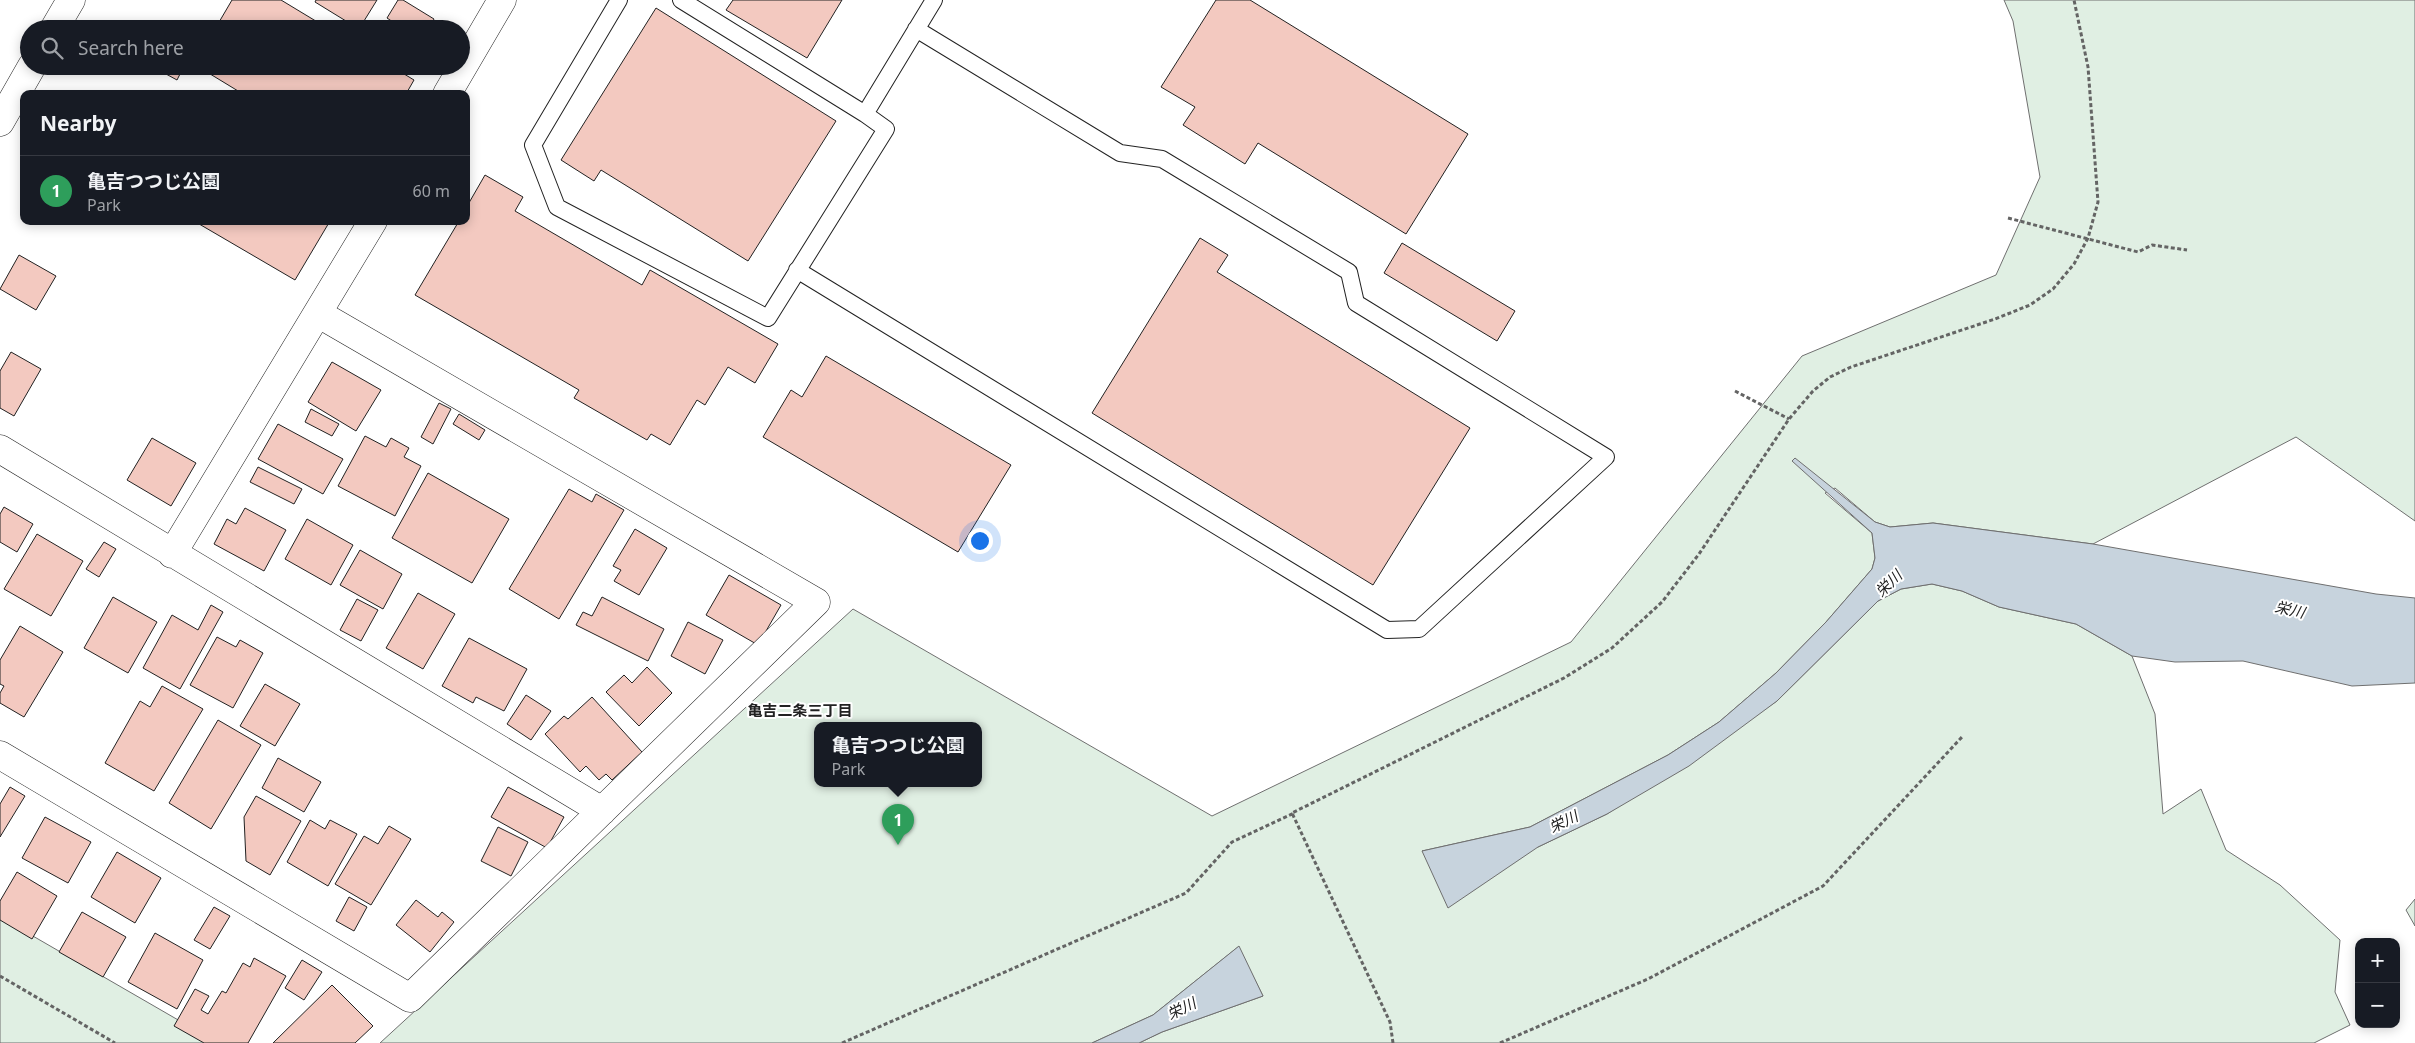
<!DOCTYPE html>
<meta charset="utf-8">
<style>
:root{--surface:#171b24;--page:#20242c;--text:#f1f3f6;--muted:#9ea1a6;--line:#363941;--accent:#b45309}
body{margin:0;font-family:"Noto Sans","Noto Sans JP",sans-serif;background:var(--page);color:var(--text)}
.controls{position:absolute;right:15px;bottom:15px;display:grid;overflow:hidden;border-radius:10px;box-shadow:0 2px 12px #0003}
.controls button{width:45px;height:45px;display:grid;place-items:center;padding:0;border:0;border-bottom:1px solid var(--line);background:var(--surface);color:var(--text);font:25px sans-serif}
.you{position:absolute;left:979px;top:540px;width:18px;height:18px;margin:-12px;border:4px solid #fff;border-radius:50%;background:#1a73e8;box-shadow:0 0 0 8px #1a73e833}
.badge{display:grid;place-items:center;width:32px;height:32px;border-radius:50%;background:var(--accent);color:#fff;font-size:16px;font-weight:700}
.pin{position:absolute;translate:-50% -41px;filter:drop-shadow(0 1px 2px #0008)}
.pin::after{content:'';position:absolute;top:26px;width:18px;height:15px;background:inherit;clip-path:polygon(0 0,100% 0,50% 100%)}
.popup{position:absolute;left:814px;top:722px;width:168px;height:65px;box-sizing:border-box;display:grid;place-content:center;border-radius:10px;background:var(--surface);filter:drop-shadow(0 1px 4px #0005);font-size:16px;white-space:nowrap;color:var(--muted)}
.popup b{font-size:19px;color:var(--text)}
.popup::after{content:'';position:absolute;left:50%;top:100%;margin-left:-10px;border:10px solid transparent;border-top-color:var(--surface)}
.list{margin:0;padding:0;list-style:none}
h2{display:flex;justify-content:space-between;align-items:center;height:65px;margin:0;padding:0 20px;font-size:21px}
h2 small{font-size:16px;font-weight:400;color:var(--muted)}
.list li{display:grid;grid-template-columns:32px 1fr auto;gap:15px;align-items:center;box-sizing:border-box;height:70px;padding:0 20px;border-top:1px solid var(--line)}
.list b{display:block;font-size:19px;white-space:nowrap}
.list p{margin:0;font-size:16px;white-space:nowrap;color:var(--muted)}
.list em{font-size:16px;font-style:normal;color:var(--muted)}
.icon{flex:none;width:28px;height:28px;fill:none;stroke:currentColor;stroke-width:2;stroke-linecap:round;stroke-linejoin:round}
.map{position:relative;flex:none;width:2415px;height:1043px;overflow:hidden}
.search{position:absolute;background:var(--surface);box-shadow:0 2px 12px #0003;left:20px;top:20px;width:450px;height:55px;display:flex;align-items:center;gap:12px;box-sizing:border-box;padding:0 18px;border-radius:28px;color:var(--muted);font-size:19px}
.panel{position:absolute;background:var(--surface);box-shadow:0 2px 12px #0003;left:20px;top:90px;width:450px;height:135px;border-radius:10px}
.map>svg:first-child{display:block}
.green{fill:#e0efe3;stroke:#6f6f6f;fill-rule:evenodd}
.water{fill:#c7d3dd;stroke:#6f6f6f}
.building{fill:#f3c9c0;stroke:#222}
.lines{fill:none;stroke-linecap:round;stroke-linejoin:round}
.service-casing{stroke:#222;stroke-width:18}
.minor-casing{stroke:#222;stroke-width:29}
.path{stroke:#646464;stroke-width:3;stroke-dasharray:4 2.5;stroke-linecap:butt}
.service{stroke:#fff;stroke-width:16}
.minor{stroke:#fff;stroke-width:28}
.labels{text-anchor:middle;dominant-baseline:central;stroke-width:4;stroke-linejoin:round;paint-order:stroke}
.water-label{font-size:15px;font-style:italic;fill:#222;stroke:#fff}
.neighbourhood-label{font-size:15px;font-weight:bold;fill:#222;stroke:#fff}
</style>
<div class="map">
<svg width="2415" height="1043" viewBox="0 0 2415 1043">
<rect width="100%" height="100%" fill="#fff"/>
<path class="green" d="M2004,0H2415V521L2296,437L2093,544L1933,523L1890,527L1875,522L1835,488L1825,493L1872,533L1875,558L1872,569L1826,622L1776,673L1719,722L1668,755L1530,827L1422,851L1538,847L1607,814L1777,701L1878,601L1901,589L1932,584L1962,591L1999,607L2076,624L2132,656L2155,714L2163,814L2201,789L2226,850L2280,885L2340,940L2335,992L2350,1025L2314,1043H1139L1162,1032L1263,996L1238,947L1153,1015L1092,1043H380L853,609L1212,816L1571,642L1802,356L1996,275L2040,177L2013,21ZM818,726H978V784H818Z
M2415,899V926L2406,910Z
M0,917L218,1043H0Z"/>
<path class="water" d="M1795,458L1875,522L1890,527L1933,523L2093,544L2376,594L2415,598V683L2352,686L2243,661L2175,662L2132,656L2076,624L1999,607L1962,591L1932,584L1901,589L1878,601L1777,701L1689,766L1607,814L1538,847L1448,908L1422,851L1530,827L1668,755L1719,722L1776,673L1826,622L1872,569L1875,558L1872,533L1792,461Z
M1239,946L1263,996L1162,1032L1139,1043H1092L1153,1015Z"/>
<path class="building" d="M232,0H281L329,29H215Z
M316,0H377L359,29L315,2Z
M398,0H403L434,19L429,29H388L393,22L387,18Z
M733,0H842L807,58L726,10Z
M1216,0H1250L1468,134L1406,234L1258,143L1245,164L1183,125L1195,107L1161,87Z
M656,8L836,121L748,261L601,170L594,181L561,160Z
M176,24L186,29H174Z
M156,66H184L177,80L155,68Z
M197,66H391L414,80L406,94H243Z
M485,175L523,197L515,211L642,285L650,270L778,344L755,383L728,367L705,405L697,400L670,445L651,434L647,440L574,398L579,390L415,295L459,221H466V208Z
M194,221H330L295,280Z
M1200,238L1228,255L1217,272L1470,428L1373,585L1092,413Z
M1402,243L1515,311L1497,341L1384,273Z
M19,255L56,276L36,310L0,289Z
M11,352L41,369L14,416L0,408V371Z
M826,356L1011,465L958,552L763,437L791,390L802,397Z
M332,362L381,390L356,431L308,402Z
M439,403L451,409L433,444L421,437Z
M311,409L339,424L332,436L305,422Z
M459,414L485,430L479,440L453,424Z
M278,424L343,459L323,494L258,459Z
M365,436L386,447L391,438L409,448L404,457L421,466L395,516L338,486Z
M152,438L196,463L171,506L127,480Z
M258,467L302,489L294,504L250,482Z
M428,473L509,519L472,583L392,538Z
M569,489L592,502L596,494L624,510L559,619L509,589Z
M4,507L33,524L17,552L0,542V514Z
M245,508L286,530L264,571L214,544L227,519L236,524Z
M307,519L353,545L331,585L285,559Z
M635,529L667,548L639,595L614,581L621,570L613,566Z
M37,534L83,561L51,616L4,589Z
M104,542L116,549L99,577L86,569Z
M360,550L402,574L383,609L340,585Z
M729,575L781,605L758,645L706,615Z
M418,593L455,614L423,669L386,648Z
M113,597L157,622L128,673L84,648Z
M602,597L664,629L648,661L576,625L583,612L592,616Z
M357,599L378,610L361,641L340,630Z
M211,605L223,612L180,689L143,668L172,615L198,630Z
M688,622L723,640L705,674L671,656Z
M20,626L63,652L24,717L0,703V693L4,686L0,684V660Z
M217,637L236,647L240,640L263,653L233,708L190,685Z
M469,638L527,669L504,711L476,697L473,703L442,686Z
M647,667L672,693L639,726L606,692L624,675L632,683Z
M265,684L300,704L275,746L240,726Z
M162,686L203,709L154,791L105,763L140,701L150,707Z
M526,695L551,711L531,740L507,724Z
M592,697L642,752L612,780L606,774L599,780L586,766L580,772L545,734L564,716L568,719Z
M218,720L261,745L211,829L169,803Z
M278,758L321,782L304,812L262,788Z
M10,787L25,796L0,837V804Z
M508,787L564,817L547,848L491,817Z
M256,796L301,821L270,875L246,861L244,817Z
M45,817L91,842L68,883L22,858Z
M310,820L325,829L330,820L357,834L328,886L287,862Z
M389,826L411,839L371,905L335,884L364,836L378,844Z
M498,827L528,842L511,876L481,861Z
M117,852L161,878L135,923L91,897Z
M17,872L57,896L32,939L0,920V901Z
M349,897L367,907L354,931L336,921Z
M416,900L438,917L442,912L454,922L430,952L396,925Z
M214,907L230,916L210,949L194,940Z
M82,912L126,937L103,977L59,952Z
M155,933L203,960L177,1009L128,982Z
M254,958L286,976L248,1043H204L174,1026L195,989L209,996L201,1010L208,1014L222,991L226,993L243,963L250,967Z
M302,960L322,972L304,1000L285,988Z
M332,985L373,1026L355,1043H273Z"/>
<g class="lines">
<g class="service-casing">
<path id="service" d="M619,0L533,145L557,207L768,318L886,129L865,114L934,0
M681,0L865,114
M797,270L1387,630L1419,629L1606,457L1356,303L1349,272L1162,159L1120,153L916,29"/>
</g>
<g class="minor-casing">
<path id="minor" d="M54,29L71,0
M447,94L502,0
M0,122L32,66
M0,449L602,811
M172,554L373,221
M0,755L410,998L816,602L319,314"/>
</g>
<path class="path" d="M2008,218L2138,252L2152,245L2187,250
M1735,391L1789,419
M0,976L115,1043
M842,1043L1186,893L1232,842L1294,813
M1393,1043L1390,1022L1292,813L1564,678L1612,648L1662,602L1699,554L1789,419L1813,391L1830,377L1851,367L1995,319L2030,305L2053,289L2074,264L2088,238L2098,202L2088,67L2074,0
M1500,1043L1648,979L1823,886L1962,737"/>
<use href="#service" class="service"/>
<use href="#minor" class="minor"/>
</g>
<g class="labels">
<g class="water-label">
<text transform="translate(1888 583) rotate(-44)">栄川</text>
<text transform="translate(2290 609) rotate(13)">栄川</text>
<text transform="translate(1563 821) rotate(-26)">栄川</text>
<text transform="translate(1181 1008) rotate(-26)">栄川</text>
</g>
<g class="neighbourhood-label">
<text x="800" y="710">亀吉二条三丁目</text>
</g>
</g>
</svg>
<div class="controls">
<button>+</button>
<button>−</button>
</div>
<div class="you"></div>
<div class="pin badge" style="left:898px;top:845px;background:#2e9e5b">1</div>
<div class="popup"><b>亀吉つつじ公園</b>Park</div>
<div class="search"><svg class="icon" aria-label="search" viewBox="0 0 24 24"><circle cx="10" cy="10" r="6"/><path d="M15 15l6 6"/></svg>Search here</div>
<section class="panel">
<h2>Nearby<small></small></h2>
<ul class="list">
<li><span class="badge" style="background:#2e9e5b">1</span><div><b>亀吉つつじ公園</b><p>Park</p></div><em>60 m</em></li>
</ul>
</section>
</div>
